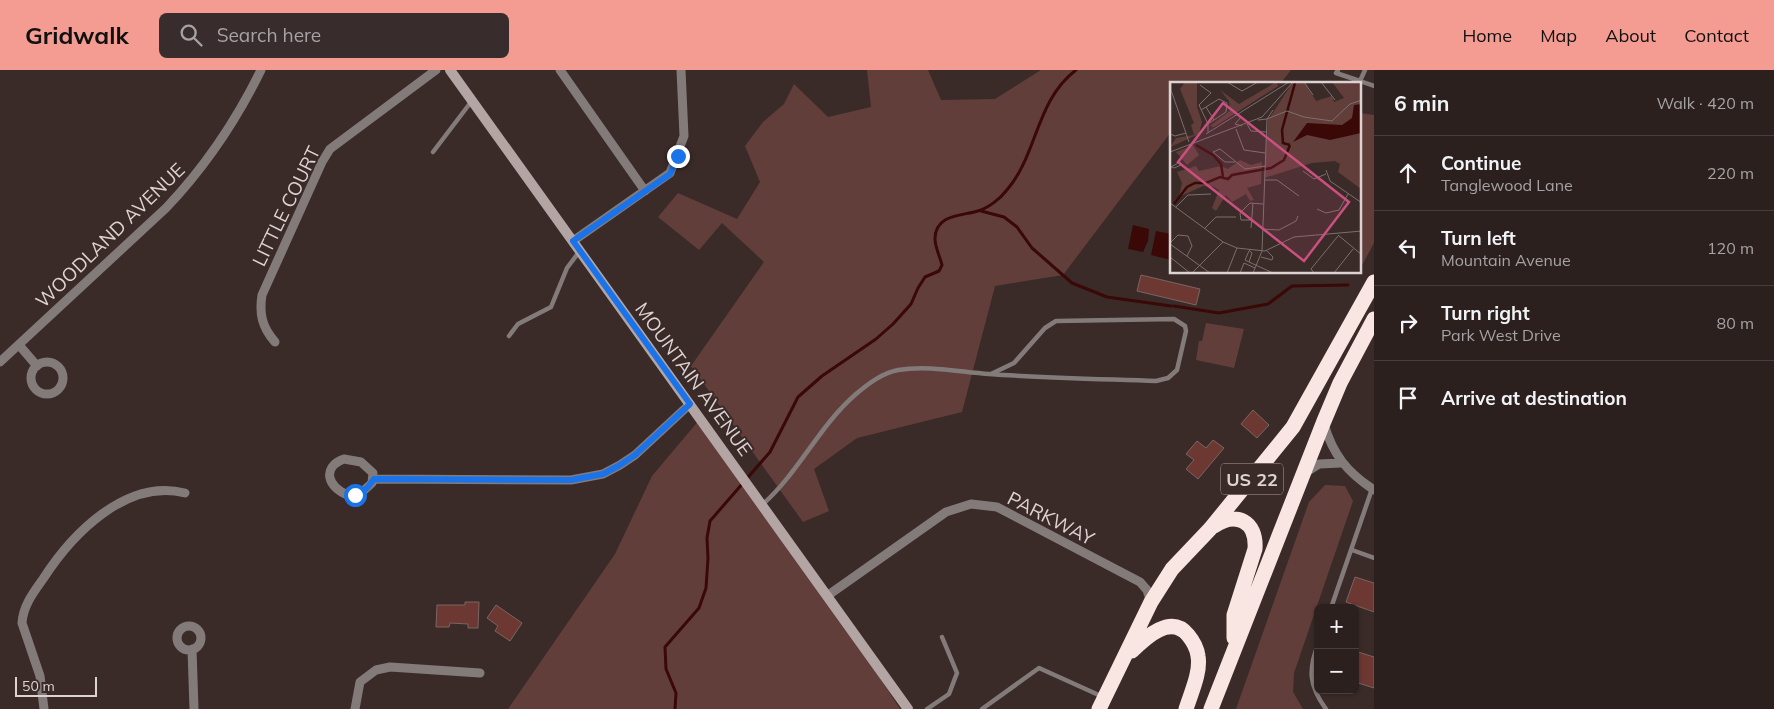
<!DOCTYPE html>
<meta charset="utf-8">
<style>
:root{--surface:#2c201f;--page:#382d2c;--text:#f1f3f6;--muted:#a6a3a4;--line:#483e3d;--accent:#f59c92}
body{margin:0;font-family:Mulish,sans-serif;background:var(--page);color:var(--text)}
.controls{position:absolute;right:15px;bottom:15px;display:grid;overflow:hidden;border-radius:8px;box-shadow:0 1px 4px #0004}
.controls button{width:45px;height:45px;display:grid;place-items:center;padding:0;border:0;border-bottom:1px solid var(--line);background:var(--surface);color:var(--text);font:25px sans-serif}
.scale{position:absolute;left:15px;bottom:12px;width:82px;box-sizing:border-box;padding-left:5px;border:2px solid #ddd3d2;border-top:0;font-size:14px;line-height:18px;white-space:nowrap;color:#ddd3d2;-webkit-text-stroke:4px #3a2b29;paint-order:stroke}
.stop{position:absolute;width:15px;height:15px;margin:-11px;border:4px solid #1a73e8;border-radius:50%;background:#fff}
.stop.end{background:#1a73e8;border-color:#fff;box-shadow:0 1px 5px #0008}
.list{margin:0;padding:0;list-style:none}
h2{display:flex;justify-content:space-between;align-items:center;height:65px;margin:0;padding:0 20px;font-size:21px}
h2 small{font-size:16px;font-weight:400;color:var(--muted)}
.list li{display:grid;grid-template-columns:32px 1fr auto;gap:15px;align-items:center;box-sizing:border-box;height:75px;padding:0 20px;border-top:1px solid var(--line)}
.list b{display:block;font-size:19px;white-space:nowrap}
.list p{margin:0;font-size:16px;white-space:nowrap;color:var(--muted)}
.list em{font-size:16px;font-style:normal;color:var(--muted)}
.icon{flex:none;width:28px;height:28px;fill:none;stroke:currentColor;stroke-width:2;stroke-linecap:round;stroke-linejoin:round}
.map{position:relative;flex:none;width:1374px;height:639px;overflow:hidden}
header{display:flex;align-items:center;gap:30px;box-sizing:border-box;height:70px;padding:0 25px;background:var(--accent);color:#111}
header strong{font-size:24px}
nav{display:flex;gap:28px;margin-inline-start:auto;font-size:18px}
.search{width:350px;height:45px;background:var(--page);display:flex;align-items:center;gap:12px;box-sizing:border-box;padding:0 18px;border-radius:8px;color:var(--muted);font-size:19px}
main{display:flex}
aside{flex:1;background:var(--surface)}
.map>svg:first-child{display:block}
.green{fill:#623e3a}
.water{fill:#390807}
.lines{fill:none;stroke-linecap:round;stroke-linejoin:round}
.stream{stroke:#390807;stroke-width:3}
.building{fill:#6d3732;stroke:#786664}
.lane{stroke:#837b7a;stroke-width:4.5}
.street{stroke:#837b7a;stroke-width:9}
.secondary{stroke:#b3a5a4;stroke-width:10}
.highway{stroke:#f9e5e2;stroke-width:15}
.route{stroke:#1a73e8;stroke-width:6}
.labels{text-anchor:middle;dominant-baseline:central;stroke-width:4;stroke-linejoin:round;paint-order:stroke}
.shield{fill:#3a2b29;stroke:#aca19f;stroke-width:1}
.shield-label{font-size:18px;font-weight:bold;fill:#ddd3d2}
.street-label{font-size:19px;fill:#ddd3d2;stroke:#3a2b29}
.inset-river{fill:none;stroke:#390807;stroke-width:2.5}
.inset-road{fill:none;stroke:#7b6e6d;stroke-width:1}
.view{fill:#ca507f;fill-opacity:0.15;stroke:#ca507f;stroke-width:2.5}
.inset-edge{fill:none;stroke:#ddd3d2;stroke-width:2.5}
</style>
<header>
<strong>Gridwalk</strong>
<div class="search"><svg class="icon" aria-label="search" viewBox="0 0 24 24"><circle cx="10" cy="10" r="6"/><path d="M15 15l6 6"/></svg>Search here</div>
<nav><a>Home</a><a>Map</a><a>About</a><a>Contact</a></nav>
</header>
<main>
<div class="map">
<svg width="1374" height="639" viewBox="0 0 1374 639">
<rect width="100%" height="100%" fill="#3a2b29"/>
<path class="green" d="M867,0H928L941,30L995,29L1041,0H1291L1280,14H1172L1171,62L1063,205L995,216L962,342L857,368L814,399L829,441L803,452L691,296L764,192L722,153L699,180L658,147L678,123L737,149L760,112L745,76L763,52L784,34L794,14L828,47L871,37Z
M1360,43L1374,45V173L1360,199Z
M1206,253L1244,259L1234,298L1196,290L1199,271H1202Z
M700,349L827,526L900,639H508L615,484L652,406Z
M1325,415L1345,416L1353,431L1294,603L1293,622L1303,639H1236L1309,432Z"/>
<path class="water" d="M1133,155L1149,159L1148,171L1143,182L1128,179Z
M1156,161L1171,164V190L1151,185Z"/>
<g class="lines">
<path class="stream" d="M981,141L1004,147L1017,157L1032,178L1072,213L1107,227L1171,236
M1174,236L1219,243L1268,234L1292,216L1348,215
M675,639L676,623L666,599L665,577L699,538L706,518L708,488L707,468L710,451L770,382L798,327L822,306L876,269L893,254L911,234L918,218L925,207L939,201L942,195C940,187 935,177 935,169C935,144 962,146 978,141C988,138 1000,129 1006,121C1038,85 1035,31 1076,0"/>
</g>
<path class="building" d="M1141,205L1200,219L1196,235L1137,221Z
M1253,340L1269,355L1257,368L1241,354Z
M1213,370L1224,378L1198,409L1186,399L1194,390L1186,384L1197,371L1206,378Z
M1355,507L1374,513V542L1346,532Z
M465,532H479L478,558H468V554L450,553L449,557H436L437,535H465Z
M496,535L522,553L510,571L495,561L498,556L487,548Z
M1355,581L1374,587V618L1355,612Z"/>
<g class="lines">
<path class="lane" d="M1338,0L1336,3L1360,11L1365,0
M1360,11L1374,16
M433,82L471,32
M509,266L518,254L551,237L567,198L579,182
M763,434C799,402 819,356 856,324C868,314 882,303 898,300C928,295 960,302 989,304C1045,308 1101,309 1156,311L1168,308L1177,300L1186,261L1185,256L1174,249L1056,251L1045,258L1014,293L991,304
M1352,480L1374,488
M1331,538L1372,419
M1318,574C1308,600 1309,616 1326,639
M927,639L949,624L957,603L942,567
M982,639L1039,598L1101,626"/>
<path class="street" d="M560,0L645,121
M573,171L670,103L684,66L681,0
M275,272C262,257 259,244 262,225L322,92L330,79L436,0
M19,275L37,296
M0,292L166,138C205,97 236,51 261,0
M31 308a16 16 0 1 1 32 0a16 16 0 1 1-32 0Z
M1324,354C1333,385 1347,402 1374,420
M344,389L361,392L373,403L372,413L361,423L348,425C328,418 321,397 344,389Z
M1305,403L1319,394L1341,393
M374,409L571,410L603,404L620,395L635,385L690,334
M827,526L946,442L971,434L997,437L1140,512L1147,520L1151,532
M177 568a12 12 0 1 1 24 0a12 12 0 1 1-24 0Z
M192,579L194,639
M44,639L40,606L22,553C23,536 33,523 43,509C72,464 126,408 185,423
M355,639L360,612L376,600L390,597L480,603"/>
<path class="secondary" d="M450,0L908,639"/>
<path class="highway" d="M1214,456C1236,441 1257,451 1255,479L1234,545V568
M1132,581C1146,567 1171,544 1188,565C1193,571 1197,578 1198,586C1201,602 1191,623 1186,639
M1099,639L1151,532L1172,499L1210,459L1293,357L1374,212
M1211,639L1324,351L1340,313L1374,249"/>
</g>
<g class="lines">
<path class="route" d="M355,425L367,418L374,409L571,410L603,404L620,395L635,385L690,334L573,171L670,104L678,86"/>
</g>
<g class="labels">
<rect class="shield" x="1221" y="393.5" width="62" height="31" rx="4"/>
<g class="shield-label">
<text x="1252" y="409">US 22</text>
</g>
<g class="street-label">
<text transform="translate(286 136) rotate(-64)">LITTLE COURT</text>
<text transform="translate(110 165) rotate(-44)">WOODLAND AVENUE</text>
<text transform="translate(694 309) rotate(54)">MOUNTAIN AVENUE</text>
<text transform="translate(1051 448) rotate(27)">PARKWAY</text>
</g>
</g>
<g transform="translate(1170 12)">
<rect width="191" height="191" fill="#3a2b29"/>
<path d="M15,0H27V25L32,40L29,52L0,65L6,56L24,53L21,43L24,41L10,7ZM106,0L108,4L44,45L40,44L60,29L59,19L50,8L69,22ZM123,0H134L146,19L162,14L164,20L174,16L162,0H191V107L168,90L170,82L165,79L142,81L94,96L98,38ZM23,63L29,73L17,83L6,70ZM70,78L81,83L92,80L91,102L77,106L84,118L80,119L76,112L62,120L56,113L46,129L42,126L49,108L44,105L33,104L9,115L12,101L7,90L26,84L29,89L51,84L58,87Z" fill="#623e3a"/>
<path d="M192,22L191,51L160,58L137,53L123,60L137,41L172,43L182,36L184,23Z" fill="#390807"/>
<path class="inset-river" d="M26,63L43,73M120,63L113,61L112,48L125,1M43,73L51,82L53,95M4,122L17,105L25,101H36L50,95L58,97L62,93L101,86L114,78L120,63"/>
<path class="inset-road" d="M1,0V8L19,60M57,0L72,9L88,0M134,0L143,13M151,0L165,18M30,3L41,11L29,23L38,42V50M36,25L44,38M31,28L49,17L57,21L56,30L38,42M71,35L65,42L72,44M88,38L97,37L103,28M77,42L81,49L96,50M66,47L74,68L95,71M0,52L5,54L16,51M36,52L119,0M0,70L92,35L123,0M65,80H55L43,70L50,67L75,87L95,84M0,84L4,86L11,83L10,80L1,85M156,88L160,99L192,121M133,89L144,97L156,92M94,98H107L129,114M0,121L53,160L67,166L95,169L124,155L192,149M6,125L18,113L41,112M147,127L156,131L169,128L178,112M82,138H71L70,131L80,121L93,122M35,146L46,135H66M81,146L83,121M92,147L109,148L126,139L128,134M168,153L192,173M0,161L8,153L18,154L22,164L17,174M0,162L40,191M79,168L82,171L79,180L75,178L79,169M0,175L20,191M91,175L102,178L103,175L96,168M79,180L103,191M22,191L53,160M57,191L67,166M70,191L74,181L85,186M83,191L92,169L97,37L117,29L134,35L162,39L180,22L192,18M144,191L141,187L168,154M164,191L183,167"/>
<path class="view" d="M53,21L179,120L134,179L8,80Z"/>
<rect width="191" height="191" class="inset-edge"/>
</g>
</svg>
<div class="controls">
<button>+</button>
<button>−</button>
</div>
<div class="scale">50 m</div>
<div class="stop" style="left:355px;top:425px"></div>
<div class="stop end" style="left:678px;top:86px"></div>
</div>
<aside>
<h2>6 min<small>Walk · 420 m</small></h2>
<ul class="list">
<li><svg class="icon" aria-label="ahead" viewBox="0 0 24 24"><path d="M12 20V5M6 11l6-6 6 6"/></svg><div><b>Continue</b><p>Tanglewood Lane</p></div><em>220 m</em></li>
<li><svg class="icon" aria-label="left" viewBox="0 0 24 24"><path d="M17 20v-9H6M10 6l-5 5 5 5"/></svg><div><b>Turn left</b><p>Mountain Avenue</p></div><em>120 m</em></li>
<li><svg class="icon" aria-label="right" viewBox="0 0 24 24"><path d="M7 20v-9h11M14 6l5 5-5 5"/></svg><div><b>Turn right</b><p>Park West Drive</p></div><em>80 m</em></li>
<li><svg class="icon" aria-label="arrive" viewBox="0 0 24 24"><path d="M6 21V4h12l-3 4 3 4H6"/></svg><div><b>Arrive at destination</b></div></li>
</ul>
</aside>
</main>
